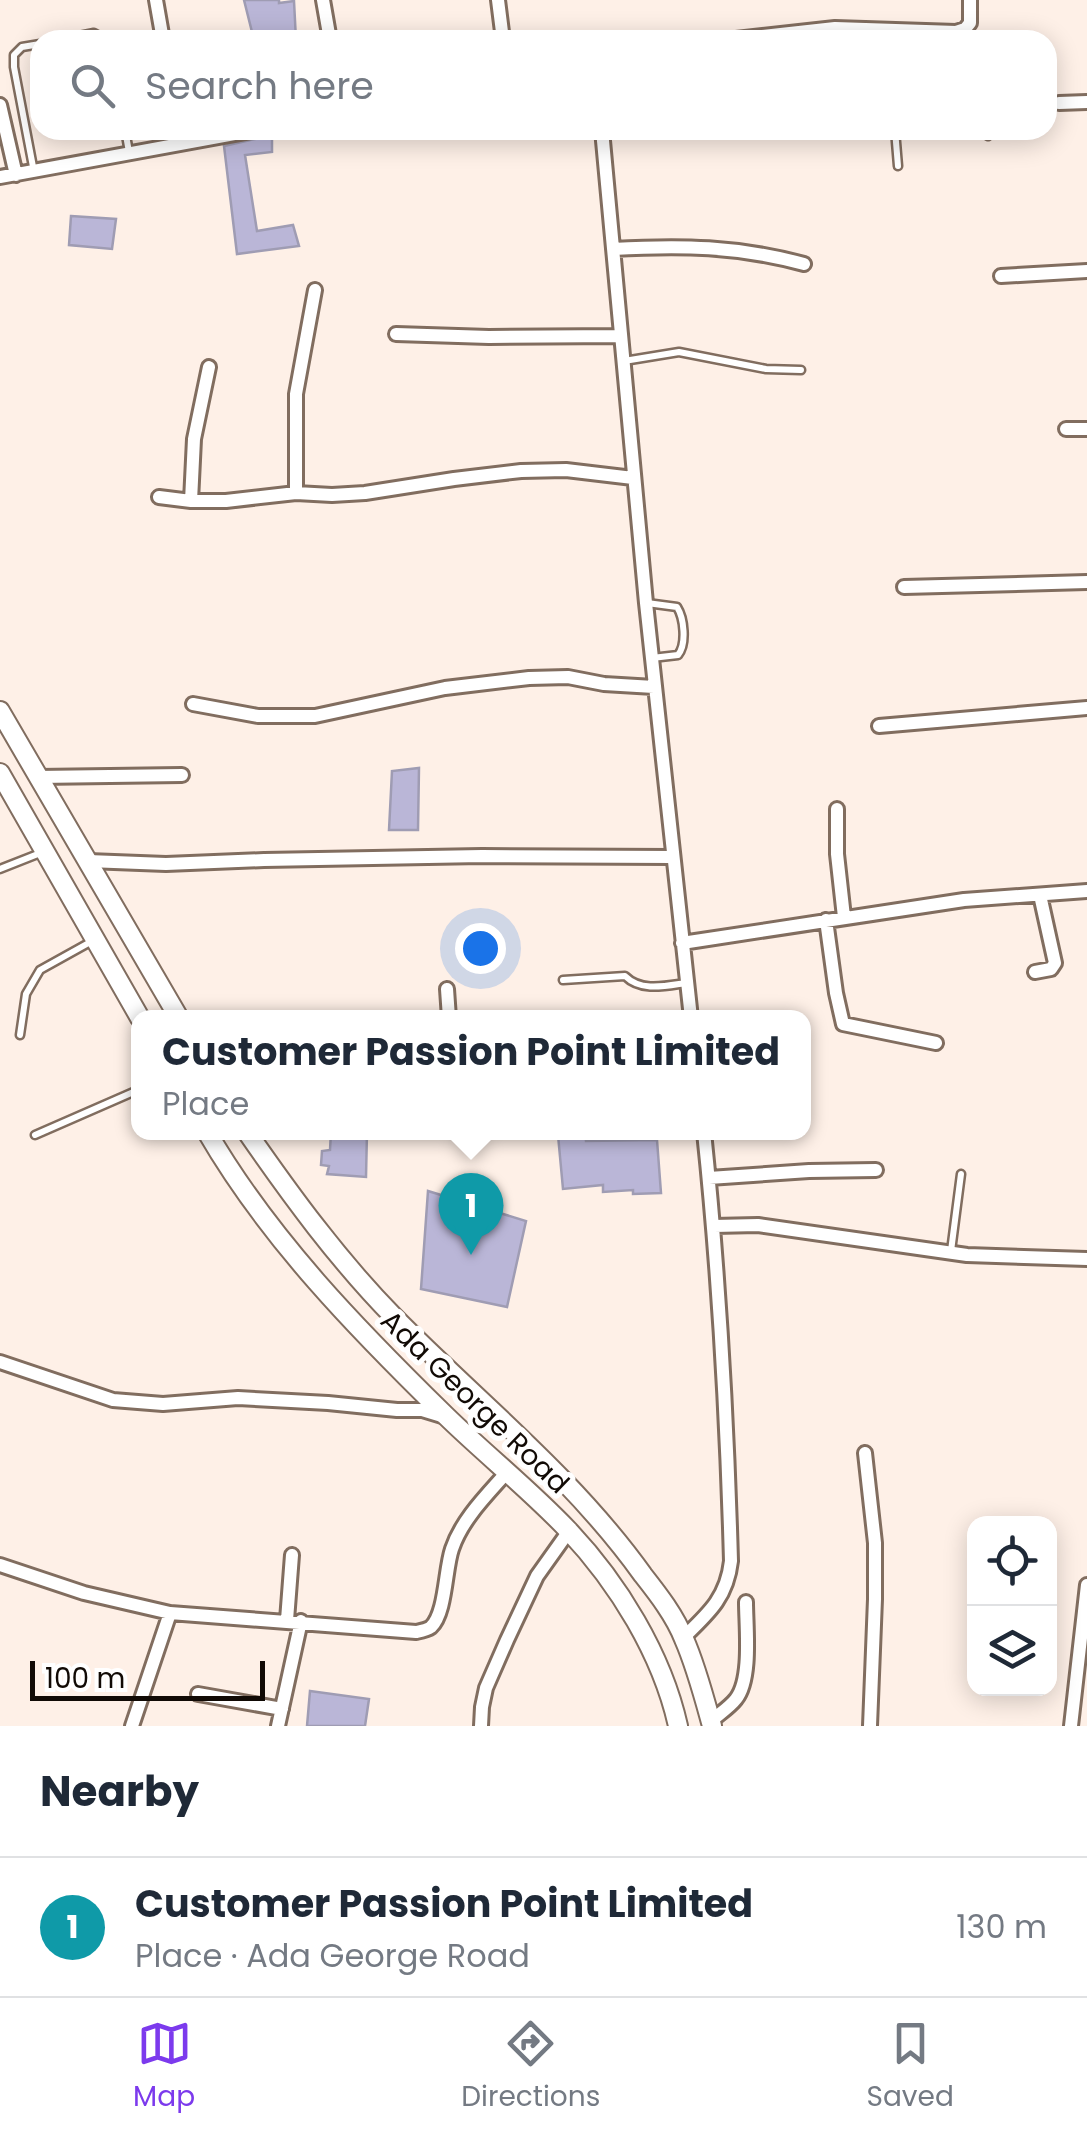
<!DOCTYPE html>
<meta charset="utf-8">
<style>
:root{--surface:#fff;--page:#f6f6f7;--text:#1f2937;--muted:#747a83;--line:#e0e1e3;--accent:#7c3aed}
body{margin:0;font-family:Poppins,sans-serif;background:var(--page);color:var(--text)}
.controls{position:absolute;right:30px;bottom:30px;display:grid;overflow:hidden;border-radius:20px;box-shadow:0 5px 25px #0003}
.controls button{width:90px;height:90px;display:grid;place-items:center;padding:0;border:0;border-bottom:2px solid var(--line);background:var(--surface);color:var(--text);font:50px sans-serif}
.scale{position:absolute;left:30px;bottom:25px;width:235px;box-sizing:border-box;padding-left:10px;border:5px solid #110a05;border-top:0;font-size:28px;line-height:35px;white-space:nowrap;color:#110a05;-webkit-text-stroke:8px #fff;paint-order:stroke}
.you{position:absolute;left:480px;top:948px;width:35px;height:35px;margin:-25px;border:8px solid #fff;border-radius:50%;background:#1a73e8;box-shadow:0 0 0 15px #1a73e833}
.badge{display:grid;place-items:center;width:65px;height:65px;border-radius:50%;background:var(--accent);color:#fff;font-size:32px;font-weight:700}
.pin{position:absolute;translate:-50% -82px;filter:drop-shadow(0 2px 5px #0008)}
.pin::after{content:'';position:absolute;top:52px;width:35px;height:30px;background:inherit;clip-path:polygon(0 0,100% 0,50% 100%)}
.popup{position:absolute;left:131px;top:1010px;width:680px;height:130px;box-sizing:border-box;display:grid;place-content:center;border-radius:20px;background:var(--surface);filter:drop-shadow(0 2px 8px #0005);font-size:32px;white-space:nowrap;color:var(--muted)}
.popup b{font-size:38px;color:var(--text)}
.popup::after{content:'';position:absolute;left:50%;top:100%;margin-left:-20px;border:20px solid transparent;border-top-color:var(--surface)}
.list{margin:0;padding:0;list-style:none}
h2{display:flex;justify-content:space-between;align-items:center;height:130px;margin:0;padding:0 40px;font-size:42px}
h2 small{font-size:32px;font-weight:400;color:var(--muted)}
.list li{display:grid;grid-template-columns:65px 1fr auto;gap:30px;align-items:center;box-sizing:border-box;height:140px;padding:0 40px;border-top:2px solid var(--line)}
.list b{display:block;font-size:38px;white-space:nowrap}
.list p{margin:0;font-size:32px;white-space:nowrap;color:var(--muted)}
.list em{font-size:32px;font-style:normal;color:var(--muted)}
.icon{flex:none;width:55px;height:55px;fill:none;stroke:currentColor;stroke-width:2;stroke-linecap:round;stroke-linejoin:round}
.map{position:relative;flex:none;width:1087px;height:1726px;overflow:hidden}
.search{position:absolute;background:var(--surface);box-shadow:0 5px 25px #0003;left:30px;right:30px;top:30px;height:110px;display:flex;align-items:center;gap:25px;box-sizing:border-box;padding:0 35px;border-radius:30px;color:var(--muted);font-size:38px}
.sheet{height:270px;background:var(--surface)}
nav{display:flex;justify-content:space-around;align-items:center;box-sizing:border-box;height:140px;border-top:2px solid var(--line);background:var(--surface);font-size:28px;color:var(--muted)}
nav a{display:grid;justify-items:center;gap:5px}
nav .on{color:var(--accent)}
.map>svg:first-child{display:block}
.building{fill:#bab6d7;stroke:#9f9cb3;stroke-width:2.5}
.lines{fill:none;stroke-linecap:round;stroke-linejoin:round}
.service-casing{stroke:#816d5f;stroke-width:11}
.minor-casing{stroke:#816d5f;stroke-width:18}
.secondary-casing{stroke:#816d5f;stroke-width:22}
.service{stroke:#fff;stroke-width:6}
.minor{stroke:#fff;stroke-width:12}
.secondary{stroke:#fff;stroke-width:18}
.labels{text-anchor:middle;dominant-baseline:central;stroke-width:10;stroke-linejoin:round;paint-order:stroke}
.street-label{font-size:28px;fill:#110a05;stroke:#fff}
</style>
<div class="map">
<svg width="1087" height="1726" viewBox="0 0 1087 1726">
<rect width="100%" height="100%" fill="#fef0e7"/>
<path class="building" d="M244,0H279V3L294,1L296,40H254Z
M272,135V152L245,155L257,231L293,225L299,246L237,254L224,146Z
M71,216L116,219L112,249L69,245Z
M419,768L418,830H389L392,771Z
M331,1132H367L366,1177L327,1174L329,1166L321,1165L322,1151L330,1150Z
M585,1132L586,1141L657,1140L661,1193L633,1194V1190L603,1192V1185L563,1189L558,1135Z
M428,1191L526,1221L507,1307L421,1289Z
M310,1691L369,1699L365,1726H307Z"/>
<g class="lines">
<g class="service-casing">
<path id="service" d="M59,40L94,33L107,40
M125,130L129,152
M895,130L898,166
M985,130L988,136
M34,172L14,67V55L22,47L40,44
M624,361L679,352L766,369L801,370
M647,603L677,607C684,618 687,644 678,655L652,658
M0,869L43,852
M563,980L625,976C641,992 665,986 686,983
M20,1035L26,994L40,970L94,940
M597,1132L703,1134
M35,1135L138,1090
M951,1251L961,1174"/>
</g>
<g class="minor-casing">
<path id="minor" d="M156,0L163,40
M323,0L330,40
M498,0L503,40
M727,40L835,28L956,32L965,29L970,23V0
M1059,103L1087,102
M0,105L16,175
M602,130L646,603L691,1018
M0,177L257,130
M613,249C681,245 737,246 804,264
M1001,276L1087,271
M396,334L489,337L621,336
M1066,429H1087
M296,493V394L315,290
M159,497L191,501H226L296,493L332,495L365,493L454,479L521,471L566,470L633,478
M191,501L194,439L209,367
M904,587L1087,582
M193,704L258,716H315L445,688L529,678L568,677L604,684L654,687
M879,726L1087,708
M38,777L182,775
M837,809V854L844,917
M88,861L166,864L264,860L482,856L673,857
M826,920L836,993L843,1024L936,1043
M682,943L964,900L1087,891
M1035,972L1051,969L1055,963L1040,895
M447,989L449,1018
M709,1178L809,1171L876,1170
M714,1226L758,1225L967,1255L1087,1259
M0,1362L113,1400L163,1404L238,1398L328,1403L397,1410H422L445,1417
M865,1453L875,1543V1599L870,1726
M0,1565L84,1593L170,1613L416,1632C421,1631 427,1630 431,1627C446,1613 445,1569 452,1549C462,1519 487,1495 508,1471
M287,1620L292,1555
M684,1637C709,1613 727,1597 731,1561C727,1418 719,1275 704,1132
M198,1694L282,1709
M711,1721C719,1714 730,1707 736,1699C752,1679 746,1627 746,1602
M132,1726L170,1613
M278,1726L301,1621
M481,1726L482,1707L486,1688L507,1640L537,1576L569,1531
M1071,1726L1087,1585"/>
</g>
<g class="secondary-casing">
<path id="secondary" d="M0,711L179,1018
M0,773L140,1018
M207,1132C269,1239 358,1330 446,1416C486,1455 529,1489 568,1530C618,1583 662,1654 678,1726
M247,1132C292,1197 339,1261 394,1317C478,1402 573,1477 643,1575C658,1594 675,1616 684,1639C696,1666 704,1697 712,1726"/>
</g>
<use href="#service" class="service"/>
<use href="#minor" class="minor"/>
<use href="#secondary" class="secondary"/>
</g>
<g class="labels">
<g class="street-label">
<text transform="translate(475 1402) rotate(44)">Ada George Road</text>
</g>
</g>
</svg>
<div class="controls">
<button><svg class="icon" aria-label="locate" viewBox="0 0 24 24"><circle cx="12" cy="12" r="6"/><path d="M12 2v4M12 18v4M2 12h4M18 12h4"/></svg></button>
<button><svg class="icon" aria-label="layers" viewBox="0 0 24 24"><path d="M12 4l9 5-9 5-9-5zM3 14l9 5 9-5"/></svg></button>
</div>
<div class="scale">100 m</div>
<div class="you"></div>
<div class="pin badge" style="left:471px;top:1255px;background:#0f9aa8">1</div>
<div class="popup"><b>Customer Passion Point Limited</b>Place</div>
<div class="search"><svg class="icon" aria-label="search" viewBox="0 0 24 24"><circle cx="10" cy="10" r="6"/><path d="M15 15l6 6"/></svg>Search here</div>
</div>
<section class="sheet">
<h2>Nearby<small></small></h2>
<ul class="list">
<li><span class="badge" style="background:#0f9aa8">1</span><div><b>Customer Passion Point Limited</b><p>Place · Ada George Road</p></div><em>130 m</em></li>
</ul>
</section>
<nav>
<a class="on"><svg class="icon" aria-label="map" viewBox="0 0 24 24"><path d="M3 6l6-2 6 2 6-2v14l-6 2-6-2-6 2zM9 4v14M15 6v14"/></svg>Map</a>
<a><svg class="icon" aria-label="directions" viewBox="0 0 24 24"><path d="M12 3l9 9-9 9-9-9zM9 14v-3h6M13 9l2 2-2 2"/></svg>Directions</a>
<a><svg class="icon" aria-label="saved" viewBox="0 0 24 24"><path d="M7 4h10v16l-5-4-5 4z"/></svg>Saved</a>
</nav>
